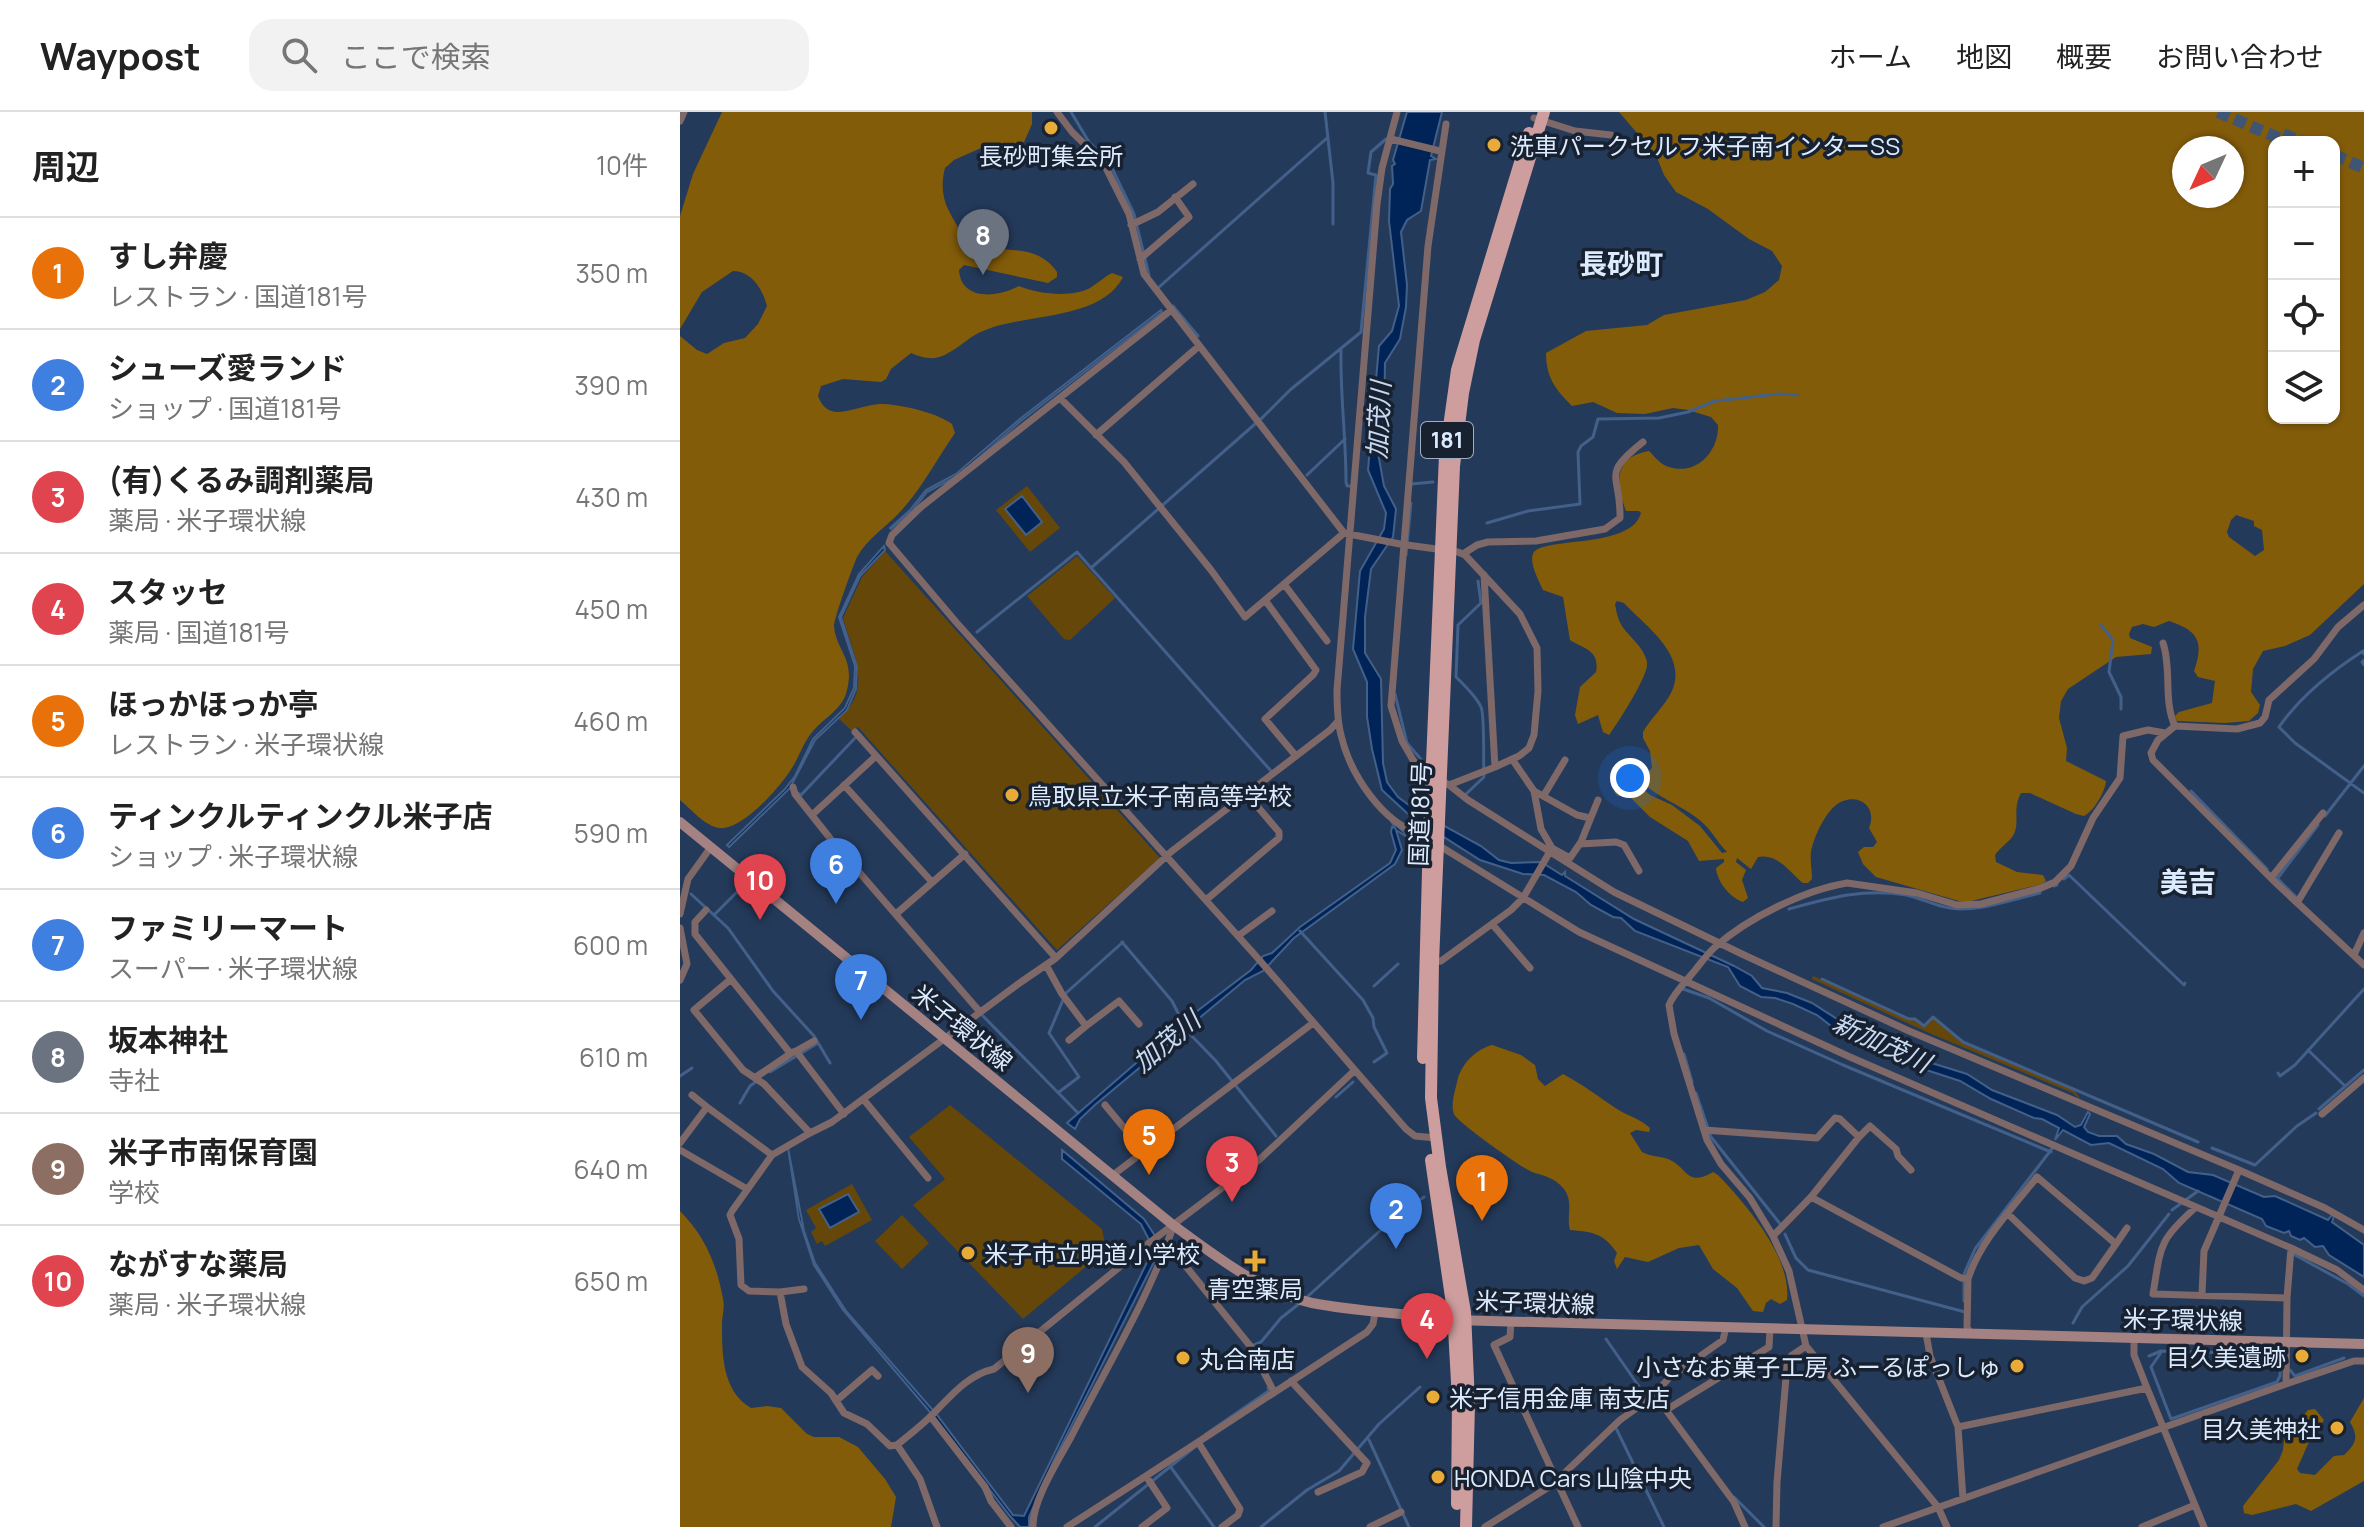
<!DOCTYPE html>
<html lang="ja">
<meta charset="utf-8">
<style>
:root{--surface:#fff;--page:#f2f2f2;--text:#222;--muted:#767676;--line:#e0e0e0;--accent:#7c602c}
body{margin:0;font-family:Manrope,"Noto Sans JP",sans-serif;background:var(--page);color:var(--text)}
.controls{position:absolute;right:24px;top:24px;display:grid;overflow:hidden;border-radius:16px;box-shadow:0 2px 6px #0004}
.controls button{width:72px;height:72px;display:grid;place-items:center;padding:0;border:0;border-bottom:2px solid var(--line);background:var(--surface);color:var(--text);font:40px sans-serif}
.compass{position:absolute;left:1492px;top:24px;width:72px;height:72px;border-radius:50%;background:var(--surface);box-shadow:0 2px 6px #0004;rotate:226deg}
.you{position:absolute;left:950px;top:666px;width:28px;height:28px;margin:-20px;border:6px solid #fff;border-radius:50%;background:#1a73e8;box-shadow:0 0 0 12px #1a73e833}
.badge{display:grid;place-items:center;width:52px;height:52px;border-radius:50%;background:var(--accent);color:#fff;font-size:26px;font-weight:700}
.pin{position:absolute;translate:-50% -66px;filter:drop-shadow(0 2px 4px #0008)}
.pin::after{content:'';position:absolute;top:42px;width:28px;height:24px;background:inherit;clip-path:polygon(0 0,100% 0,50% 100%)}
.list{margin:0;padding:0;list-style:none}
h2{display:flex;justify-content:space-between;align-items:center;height:104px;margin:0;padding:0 32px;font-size:34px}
h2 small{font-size:26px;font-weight:400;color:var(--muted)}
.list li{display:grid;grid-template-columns:52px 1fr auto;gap:24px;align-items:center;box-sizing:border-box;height:112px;padding:0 32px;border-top:2px solid var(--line)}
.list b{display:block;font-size:30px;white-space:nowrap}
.list p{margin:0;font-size:26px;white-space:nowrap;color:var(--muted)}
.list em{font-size:26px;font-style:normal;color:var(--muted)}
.icon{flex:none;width:44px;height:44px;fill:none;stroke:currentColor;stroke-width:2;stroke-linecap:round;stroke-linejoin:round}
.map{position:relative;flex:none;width:1684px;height:1415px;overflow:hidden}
header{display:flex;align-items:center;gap:48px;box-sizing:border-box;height:112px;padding:0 40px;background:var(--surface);border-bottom:2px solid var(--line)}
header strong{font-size:38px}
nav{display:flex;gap:44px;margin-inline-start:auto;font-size:28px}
.search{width:560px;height:72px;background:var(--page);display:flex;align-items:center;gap:20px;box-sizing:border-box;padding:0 28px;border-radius:24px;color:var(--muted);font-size:30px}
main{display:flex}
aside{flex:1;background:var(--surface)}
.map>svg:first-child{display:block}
.green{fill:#66470a}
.forest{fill:#835c0a;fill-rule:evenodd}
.water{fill:#002457;stroke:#426089;stroke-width:2}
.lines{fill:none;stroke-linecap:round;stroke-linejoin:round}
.stream{stroke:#426089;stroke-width:3}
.motorway-tunnel{stroke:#405573;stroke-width:12;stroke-dasharray:12 6;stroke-linecap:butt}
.minor{stroke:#7e6868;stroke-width:7}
.secondary{stroke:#a48282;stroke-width:10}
.trunk{stroke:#ce9e9e;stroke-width:12}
.poi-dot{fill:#e9ab38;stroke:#172130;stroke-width:3}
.labels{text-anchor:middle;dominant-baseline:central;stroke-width:7;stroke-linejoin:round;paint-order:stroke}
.shield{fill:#172130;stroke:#a2aec1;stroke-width:2}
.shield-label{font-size:22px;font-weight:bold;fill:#ddebff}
.poi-label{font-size:24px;fill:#ddebff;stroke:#172130;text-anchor:start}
.street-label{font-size:24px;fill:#ddebff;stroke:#172130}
.water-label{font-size:26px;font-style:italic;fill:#c7d8f2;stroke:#172130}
.quarter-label{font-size:28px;font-weight:bold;fill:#ddebff;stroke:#172130}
</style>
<header>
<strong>Waypost</strong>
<div class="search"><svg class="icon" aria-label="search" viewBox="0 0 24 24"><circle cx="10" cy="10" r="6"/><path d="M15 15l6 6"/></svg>ここで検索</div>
<nav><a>ホーム</a><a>地図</a><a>概要</a><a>お問い合わせ</a></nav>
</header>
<main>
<aside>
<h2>周辺<small>10件</small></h2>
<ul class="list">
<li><span class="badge" style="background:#e8710a">1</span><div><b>すし弁慶</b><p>レストラン · 国道181号</p></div><em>350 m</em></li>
<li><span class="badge" style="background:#3f7fe0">2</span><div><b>シューズ愛ランド</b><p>ショップ · 国道181号</p></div><em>390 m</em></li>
<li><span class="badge" style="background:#e0444e">3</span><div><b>(有)くるみ調剤薬局</b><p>薬局 · 米子環状線</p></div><em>430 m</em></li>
<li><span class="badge" style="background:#e0444e">4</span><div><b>スタッセ</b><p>薬局 · 国道181号</p></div><em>450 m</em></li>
<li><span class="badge" style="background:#e8710a">5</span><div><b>ほっかほっか亭</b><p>レストラン · 米子環状線</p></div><em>460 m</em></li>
<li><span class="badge" style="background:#3f7fe0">6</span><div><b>ティンクルティンクル米子店</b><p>ショップ · 米子環状線</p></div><em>590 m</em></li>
<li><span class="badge" style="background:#3f7fe0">7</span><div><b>ファミリーマート</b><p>スーパー · 米子環状線</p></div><em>600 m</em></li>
<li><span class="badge" style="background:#6b7280">8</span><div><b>坂本神社</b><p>寺社</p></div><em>610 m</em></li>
<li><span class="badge" style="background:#8d6e63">9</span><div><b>米子市南保育園</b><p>学校</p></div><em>640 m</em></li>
<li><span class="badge" style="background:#e0444e">10</span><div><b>ながすな薬局</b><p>薬局 · 米子環状線</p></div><em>650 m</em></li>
</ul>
</aside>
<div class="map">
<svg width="1684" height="1415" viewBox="0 0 1684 1415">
<rect width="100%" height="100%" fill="#243a5a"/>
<path class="green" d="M347,374L380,416L350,440L316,398Z
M205,439L480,746L377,838L178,615L172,619L159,607C194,576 173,543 163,506L182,465Z
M397,444L435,486L390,528L384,527L347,484Z
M1133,864L1235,908L1244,914L1253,906L1282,931L1394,977L1401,989L1393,981L1249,921L1132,867Z
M270,993L422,1117L425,1132L408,1153L343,1207L233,1093L265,1067L229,1025Z
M172,1072L192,1108L145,1134L142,1129L137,1132L131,1120L136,1116L126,1098Z
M222,1103L249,1131L222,1157L195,1129Z"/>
<path class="forest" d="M42,0H352V12L334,53L320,54L301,36L274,48L265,56C261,71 262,86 269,99C274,109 282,124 292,129C322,145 355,128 377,160V165L368,171L284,153L279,158C281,190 320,185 339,174C358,182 391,186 410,176C418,171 424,165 432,161L443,165C421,209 343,201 303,219C287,225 273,243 255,246C247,247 238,244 231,241L211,257L206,267L201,270L163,267L141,274L138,284C141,292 146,299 156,300C170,300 185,293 199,292C220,292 255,300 272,312L275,321C257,347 241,378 219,401C206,415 187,427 177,445C173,454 154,506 154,514C156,539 175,546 167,578C163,597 145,605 133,619C124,629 119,645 112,656C101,674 62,719 39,716C25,714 11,697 0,688V224L17,238L27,242L44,231L65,226L78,212L87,194C83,178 72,159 53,159L22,180L0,217V104L13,62Z
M939,0H1684V472L1630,523L1605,534L1583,539L1573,557L1571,580L1580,593L1578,601L1569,609L1545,611L1497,609L1495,604L1499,600L1532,591L1535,569L1518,565L1514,559C1524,530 1519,519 1489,509L1474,515L1463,512L1452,515L1449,522L1450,526L1472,535L1471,542L1436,545L1388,577L1381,589L1379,606L1387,636L1386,649L1426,669C1425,680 1414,699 1404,704L1396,702L1350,681H1341C1332,698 1340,709 1334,722C1330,730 1320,735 1315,743L1316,750L1337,760L1363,763L1366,769L1362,772L1291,789H1279L1196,765L1183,752L1178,740L1184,735H1193L1197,730L1189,716C1197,697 1182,682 1163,689C1148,694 1136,721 1132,735C1129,745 1132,757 1132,767L1128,771H1123C1109,760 1098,741 1078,745L1071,757L1057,746L1056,750L1066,758L1062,768L1068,786L1063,790C1049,785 1037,769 1036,756L1044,750V747L1019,749L1008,729L970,705L949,684H938L934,680L938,666L946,662L970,683L992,693L1020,714L1042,741L1047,740C1036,729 1031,716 1017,706C1000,693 977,685 962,670V665L972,656L970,639L963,626V620C971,606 985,594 992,579C1008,542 965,514 944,491L937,489L935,492C939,516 944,516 959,534C962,538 967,546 967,551C969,563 937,612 929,623L923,620L918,603L898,612L895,603L900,575L916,560C920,538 904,537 890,528L883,485L863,478C859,469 849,451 853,442C859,424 951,438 961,401L959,399H946C936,372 933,345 969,339C975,345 981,353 989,355C1017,364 1039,339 1038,313L1031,305L1008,298L993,296L965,302L937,301L913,290L892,294C875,277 866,265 866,241L906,219L967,213L984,203L1066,188L1085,180L1099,168L1102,154L1092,139L1069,127L1028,97L996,80L984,63L976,43ZM1594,30H1654V306H1594ZM1504,36H1552V84H1504ZM1556,403L1574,409V414L1582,418L1584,438L1575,444L1549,425L1547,420L1551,408Z
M812,933L841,943L855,953L858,967L865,974L883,962C902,972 919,985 937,997C948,1004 961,1007 970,1016L969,1020L956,1018L950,1021L962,1040C971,1045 979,1044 988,1047C1008,1055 1006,1076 1033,1060L1038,1063C1066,1092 1112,1146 1107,1188L1100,1192L1091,1187L1086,1191L1083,1200L1073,1199L1057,1176L1033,1157L1019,1133L999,1136L968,1150L945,1145L937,1157L934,1149L937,1141C923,1120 911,1120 890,1118C886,1104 894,1091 884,1077C875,1066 865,1064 852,1060C842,1056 777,1010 774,1002C770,992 776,976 778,966C783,950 797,937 812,933Z
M0,1099C25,1124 37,1153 43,1187C45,1195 42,1204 42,1212C42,1242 42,1279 71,1296L87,1294L101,1296L127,1322L134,1325H159L178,1335L205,1367L216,1385L211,1415H0Z
M1684,1286V1369L1631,1399L1616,1392L1572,1403L1564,1401L1563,1394L1599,1348L1603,1338L1604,1328L1628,1298L1635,1297L1644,1308L1628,1332L1617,1357L1620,1361L1635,1363L1654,1344L1664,1343C1676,1332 1679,1325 1670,1310Z"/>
<path class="water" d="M727,0H762L751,44L756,47L750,48L741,99L727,108L721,120L727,173L726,195L720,227L705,251L704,306L698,341L704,374L716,397L713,425L691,457L685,505V541L701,567L703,651L707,670L718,685L737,699L801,734L819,748L831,751L861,750L882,763L885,760V764L954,807L1054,854L1072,864L1082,876L1107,881L1132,891L1168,914L1209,928L1242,948L1287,962L1312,978L1377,1003L1395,1015L1401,1013L1408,1000L1410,1002L1404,1015L1408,1020L1419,1024H1437L1446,1032L1474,1042L1508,1060L1533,1063L1584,1085L1595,1084L1648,1108L1652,1103L1654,1104L1652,1110L1684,1133V1165L1649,1143L1643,1134L1635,1135L1624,1126L1620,1128L1611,1124L1609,1119L1604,1121L1586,1114L1582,1107L1499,1071L1483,1057L1429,1031L1411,1033L1383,1018L1375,1028L1379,1016L1362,1007L1354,1006L1311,987L1280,969L1231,953L1201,935L1160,921L1137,903L1113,892L1095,886L1081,885L1060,874L1048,855L955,819L941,806L933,805L911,793L896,780L864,763L843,762L800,748L728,702L702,678L692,637L687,605V570L673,537L680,459L704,417L706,401L688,358L699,234L712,219L719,194L709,109L710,77L713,72L712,54L715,52L713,48Z
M481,198L482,200L342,308L279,363L247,380L232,399L211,417L210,416L230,398L246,378L276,362L341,306Z
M342,384L362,410L346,423L325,397Z
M204,434L205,438L180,464L161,505L177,555L176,577L167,598L135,628L110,676L49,735L47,733L105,677L115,664L133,627L165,596L174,576L175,554L159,505L179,462Z
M711,709L735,730L716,718L722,738L715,752L614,826L583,859L565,868L416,992L400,1007L395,1017L387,1011L508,906L571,858L583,844L592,841L620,815L710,751L716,738L711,720L712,715L715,716Z
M108,1036L124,1119L135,1151L166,1199L257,1303L333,1403L344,1404L472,1140C473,1132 464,1119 461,1112L382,1047V1038L464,1107L479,1130L480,1135L476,1146L374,1348L349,1405V1415H340L330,1404L250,1300L163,1198L134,1153L119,1107Z
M168,1082L179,1100L150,1116L139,1097Z"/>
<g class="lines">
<path class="stream" d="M391,0L409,30L429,50L454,102L469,163
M645,0L653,71V112
M478,176L647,26
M493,194L518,224
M661,237C660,282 666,325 666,370L667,374H670
M627,363L665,327
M731,372L753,370
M807,411L848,399L900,392L898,340L901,334L913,325L918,307L979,306L1008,300L1035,289L1097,282L1117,283
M726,443L731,391
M411,456L583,305L610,278L681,220L696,63L688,61L691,40L706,27
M1421,513L1433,528L1429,560L1441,585V597
M297,520L397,440L591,659
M1684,542L1683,539C1652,559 1620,585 1599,615L1615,631L1684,681
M1684,548L1682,550L1684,553
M715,582L727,631L745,652
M1511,679L1587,757
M116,680L121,683L175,626
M786,682L804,665C803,651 805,603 801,595C796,584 784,573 776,565L778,513L801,491L798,469
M1645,704L1684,654
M1384,767L1389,763L1504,873L1505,871
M1597,767L1638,713
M1599,768L1616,785
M1374,774L1377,773
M11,782L48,816L93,879L134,924L150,951
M1109,797C1149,786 1184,776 1226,783C1245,787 1260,797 1280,797C1307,797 1334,787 1360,781
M34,803L62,775
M620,819L683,888L693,906L694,915L707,941L694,950
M442,830L492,889L507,919L536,949L596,1024
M1142,867L1229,907H1235L1244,914L1253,905L1283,930L1518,1030
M694,874L718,852
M1003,877L1029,886L1087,919L1163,953L1371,1040
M303,904L398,1001
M1628,938L1665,974
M1004,942L1012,970
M90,960L138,931
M1598,961L1600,964L1615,953L1684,877
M0,964L12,956
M379,980L399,965L369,921L386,881L443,830
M1016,981L1031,1025L1101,1113
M656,985L673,970
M60,991L70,974L77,969
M1639,997L1684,958
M1532,1036L1575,1053L1617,1014L1636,1001
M1492,1098L1518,1079
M1105,1122L1116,1146L1128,1158L1285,1200
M1615,1143L1668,1172L1684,1184
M626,1186L714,1106L744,1085
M1284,1189V1162L1295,1137L1374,1034
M1393,1211L1402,1195L1448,1154L1489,1102
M926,1227L967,1286
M1469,1244L1481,1239L1594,1242L1601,1244L1600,1264L1597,1270L1491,1307L1471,1255L1482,1239
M577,1255L567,1236L581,1230L601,1206L620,1191
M1610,1258L1615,1264L1664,1246
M935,1314L984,1415
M526,1322L590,1278L588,1276
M689,1328L729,1415
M490,1354L534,1415
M1054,1385L1084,1415
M415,1415L516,1334
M581,1415L627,1378L659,1359L699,1312L740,1275"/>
<path class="motorway-tunnel" d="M1538,0L1608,30
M1603,22L1623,30
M1654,43L1684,56"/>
<path class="minor" d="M377,0L392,20L423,50L449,102L464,162L664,421L720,432L778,440L785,443L840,502L857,536L858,579L854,623L849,636L839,644L815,655L769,673
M717,0L702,56L697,92L657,578C657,593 657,608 661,623C670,662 702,711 742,723L899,820L1170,945L1611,1136L1657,1158L1684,1178
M854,6L895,19L931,23
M0,9L4,0
M766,12L748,134L711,594L722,629L733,648L740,656L769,673L788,688L934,780L1064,843L1229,919L1559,1058L1645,1096L1684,1118
M711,27L760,39
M451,113L478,100L513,72
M460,147L509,105L495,85
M490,199L241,395L212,423L209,431L276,510L575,843L726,1017L735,1024L756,1026
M380,286L444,350L531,458L565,505L664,421
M416,323L519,234
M783,442L797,433L808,430L856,429L925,417L940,406C941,361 920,364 963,330
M804,463L815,655
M604,472L647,529
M585,488L636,558L633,563L585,607L616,644
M1684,493L1658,515L1634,547L1589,588L1585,605L1580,611L1557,617L1495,614L1478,628L1471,641L1473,648L1597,772L1684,853
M1483,531C1492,557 1483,589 1495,614
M175,620L376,846
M164,673L252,770
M113,675L115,682L153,730L300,900
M854,679L897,703L910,706
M864,683L885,648
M132,703L196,644
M900,732L936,730L944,733L959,759
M872,736L890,746L901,730L918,688
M1591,766L1643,701
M526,788L599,726V720L566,681
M1617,791L1659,721
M26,798L15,810V822L110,941
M0,802L8,767L31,735
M216,802L285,742
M812,812L850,856
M0,816L7,852L0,868
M558,824L592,799
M1674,843L1684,821
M753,850L761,849L831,798L843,786L872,736L861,717L854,679L832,647
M366,853L382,882L406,914L439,889L459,912
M51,867L14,898L63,958L84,972L130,1021L92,1043L52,1099L50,1103L59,1127L61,1173L69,1179L100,1180L106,1212L122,1255L151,1281L164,1301L187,1312L210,1334L217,1333L240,1367L257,1415
M389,928L406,914
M134,929L116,939L164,1002
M76,965L113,940
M12,983L27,995
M184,988L248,1066
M425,993L464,1040
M1642,1002L1684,966
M1024,1018L1137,1026L1155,1006L1160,1007L1179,1025L1190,1014L1216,1037L1218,1044L1231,1058
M130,1021L152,1010L341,870L376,846L492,739L650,618L658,609
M0,1031L27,995L92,1043
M0,1038L67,1077
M433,1063L633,911
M1131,1085L1281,1166L1288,1167L1287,1215L1290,1222
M1515,1096C1478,1129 1481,1134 1473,1182L1607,1186L1611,1136
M1093,1124L1131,1085L1179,1025
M487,1131L571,1235L594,1280
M1436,1132L1447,1116
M1288,1167C1300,1129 1332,1097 1357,1065L1436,1132L1412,1166L1404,1169L1395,1166L1328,1102
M100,1180L124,1177
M1522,1182L1524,1139L1559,1058
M831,1209L830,1225L814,1233L898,1415
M1246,1221L1250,1244L1278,1315L1283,1387
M1454,1226V1243L1467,1276L1524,1415
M611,1269L687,1351L682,1360L638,1380
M1606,1272L1607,1186
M972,1285L986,1298L1054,1390L1065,1415
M156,1289L192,1258L198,1264
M986,1298L1089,1235L1090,1217
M251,1305L305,1375L311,1389L331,1415
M1278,1315L1467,1276
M518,1330L560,1397L558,1403L542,1415
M217,1333C229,1323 241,1314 252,1303C271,1284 287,1263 314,1257L469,1131L579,1048L674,959
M466,1364L687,1220L693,1212L695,1200
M353,1415C352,1389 378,1349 391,1325C426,1256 468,1188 493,1115
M387,1415L466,1364L487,1396L462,1415
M690,1415L721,1400
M805,1415L872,1373L940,1308L972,1285L989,1266L1043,1228L1046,1215
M1096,1415L1097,1370L1107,1254L1111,1244L1126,1234
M1203,1415L1606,1272L1674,1249H1684
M1267,1415L1258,1395L1126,1234L1109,1159L1093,1124L1070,1086L1041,1052L1027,1028L994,922L989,893C994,881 1003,873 1011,863C1019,854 1026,843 1035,835C1068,806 1124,778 1167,771L1237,781L1277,793L1301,792L1361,776L1375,770L1391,754L1413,706L1440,666L1443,624L1468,618L1485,621
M1462,1415L1515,1393"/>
<path class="secondary" d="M0,710L493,1113C536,1144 579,1179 632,1191C678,1200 726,1201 773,1208L1684,1232"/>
<path class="trunk" d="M743,946L749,722L765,343L777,258L849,21
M751,1048L773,1199L778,1288L777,1392
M786,1415L789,1291L785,1200L760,1055L751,986L753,850L774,354L783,281L794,228L864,0"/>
</g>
<g class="poi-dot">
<circle cx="371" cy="16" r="8"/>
<circle cx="814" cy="33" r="8"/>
<circle cx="332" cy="683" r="8"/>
<circle cx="288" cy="1141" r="8"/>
<path d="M571 1137h8v8h8v8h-8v8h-8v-8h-8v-8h8z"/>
<circle cx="1622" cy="1244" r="8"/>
<circle cx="503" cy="1246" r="8"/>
<circle cx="1337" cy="1254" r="8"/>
<circle cx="753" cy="1285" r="8"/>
<circle cx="1657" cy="1316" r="8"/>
<circle cx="758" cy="1365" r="8"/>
</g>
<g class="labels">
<rect class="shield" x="741" y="310" width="52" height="36" rx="6"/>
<g class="shield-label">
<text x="767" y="328">181</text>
</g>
<g class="poi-label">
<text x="830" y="33">洗車パークセルフ米子南インターSS</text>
<text x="371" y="43" text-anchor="middle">長砂町集会所</text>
<text x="348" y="683">鳥取県立米子南高等学校</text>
<text x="304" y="1141">米子市立明道小学校</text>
<text x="575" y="1176" text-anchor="middle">青空薬局</text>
<text x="1606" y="1244" text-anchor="end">目久美遺跡</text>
<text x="519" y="1246">丸合南店</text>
<text x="1321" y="1254" text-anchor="end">小さなお菓子工房 ふーるぽっしゅ</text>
<text x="769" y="1285">米子信用金庫 南支店</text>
<text x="1641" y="1316" text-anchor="end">目久美神社</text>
<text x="774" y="1365">HONDA Cars 山陰中央</text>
</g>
<g class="street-label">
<text transform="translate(739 702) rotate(-88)">国道181号</text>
<text transform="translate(283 915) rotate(39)">米子環状線</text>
<text transform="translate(855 1190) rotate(2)">米子環状線</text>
<text transform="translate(1503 1207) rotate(1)">米子環状線</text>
</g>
<g class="water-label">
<text transform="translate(698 308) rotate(-87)">加茂川</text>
<text transform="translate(486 929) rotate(-40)">加茂川</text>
<text transform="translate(1202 930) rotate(25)">新加茂川</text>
</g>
<g class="quarter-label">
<text x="941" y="151">長砂町</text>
<text x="1508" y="769">美吉</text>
</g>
</g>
</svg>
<div class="controls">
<button>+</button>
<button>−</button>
<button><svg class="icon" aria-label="locate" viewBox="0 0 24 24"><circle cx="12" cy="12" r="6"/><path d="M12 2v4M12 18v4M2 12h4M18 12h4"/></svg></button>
<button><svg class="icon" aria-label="layers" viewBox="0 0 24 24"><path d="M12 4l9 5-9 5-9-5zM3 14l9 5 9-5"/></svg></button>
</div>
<svg class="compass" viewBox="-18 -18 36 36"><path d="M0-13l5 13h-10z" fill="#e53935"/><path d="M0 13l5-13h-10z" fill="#767676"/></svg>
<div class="you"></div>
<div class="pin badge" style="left:802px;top:1109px;background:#e8710a">1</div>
<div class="pin badge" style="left:716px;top:1137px;background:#3f7fe0">2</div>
<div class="pin badge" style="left:552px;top:1090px;background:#e0444e">3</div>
<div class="pin badge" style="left:747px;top:1247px;background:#e0444e">4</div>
<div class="pin badge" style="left:469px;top:1063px;background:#e8710a">5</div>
<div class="pin badge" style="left:156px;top:792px;background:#3f7fe0">6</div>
<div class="pin badge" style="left:181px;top:908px;background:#3f7fe0">7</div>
<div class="pin badge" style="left:303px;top:163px;background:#6b7280">8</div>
<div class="pin badge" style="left:348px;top:1281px;background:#8d6e63">9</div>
<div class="pin badge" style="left:80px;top:808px;background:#e0444e">10</div>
</div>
</main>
